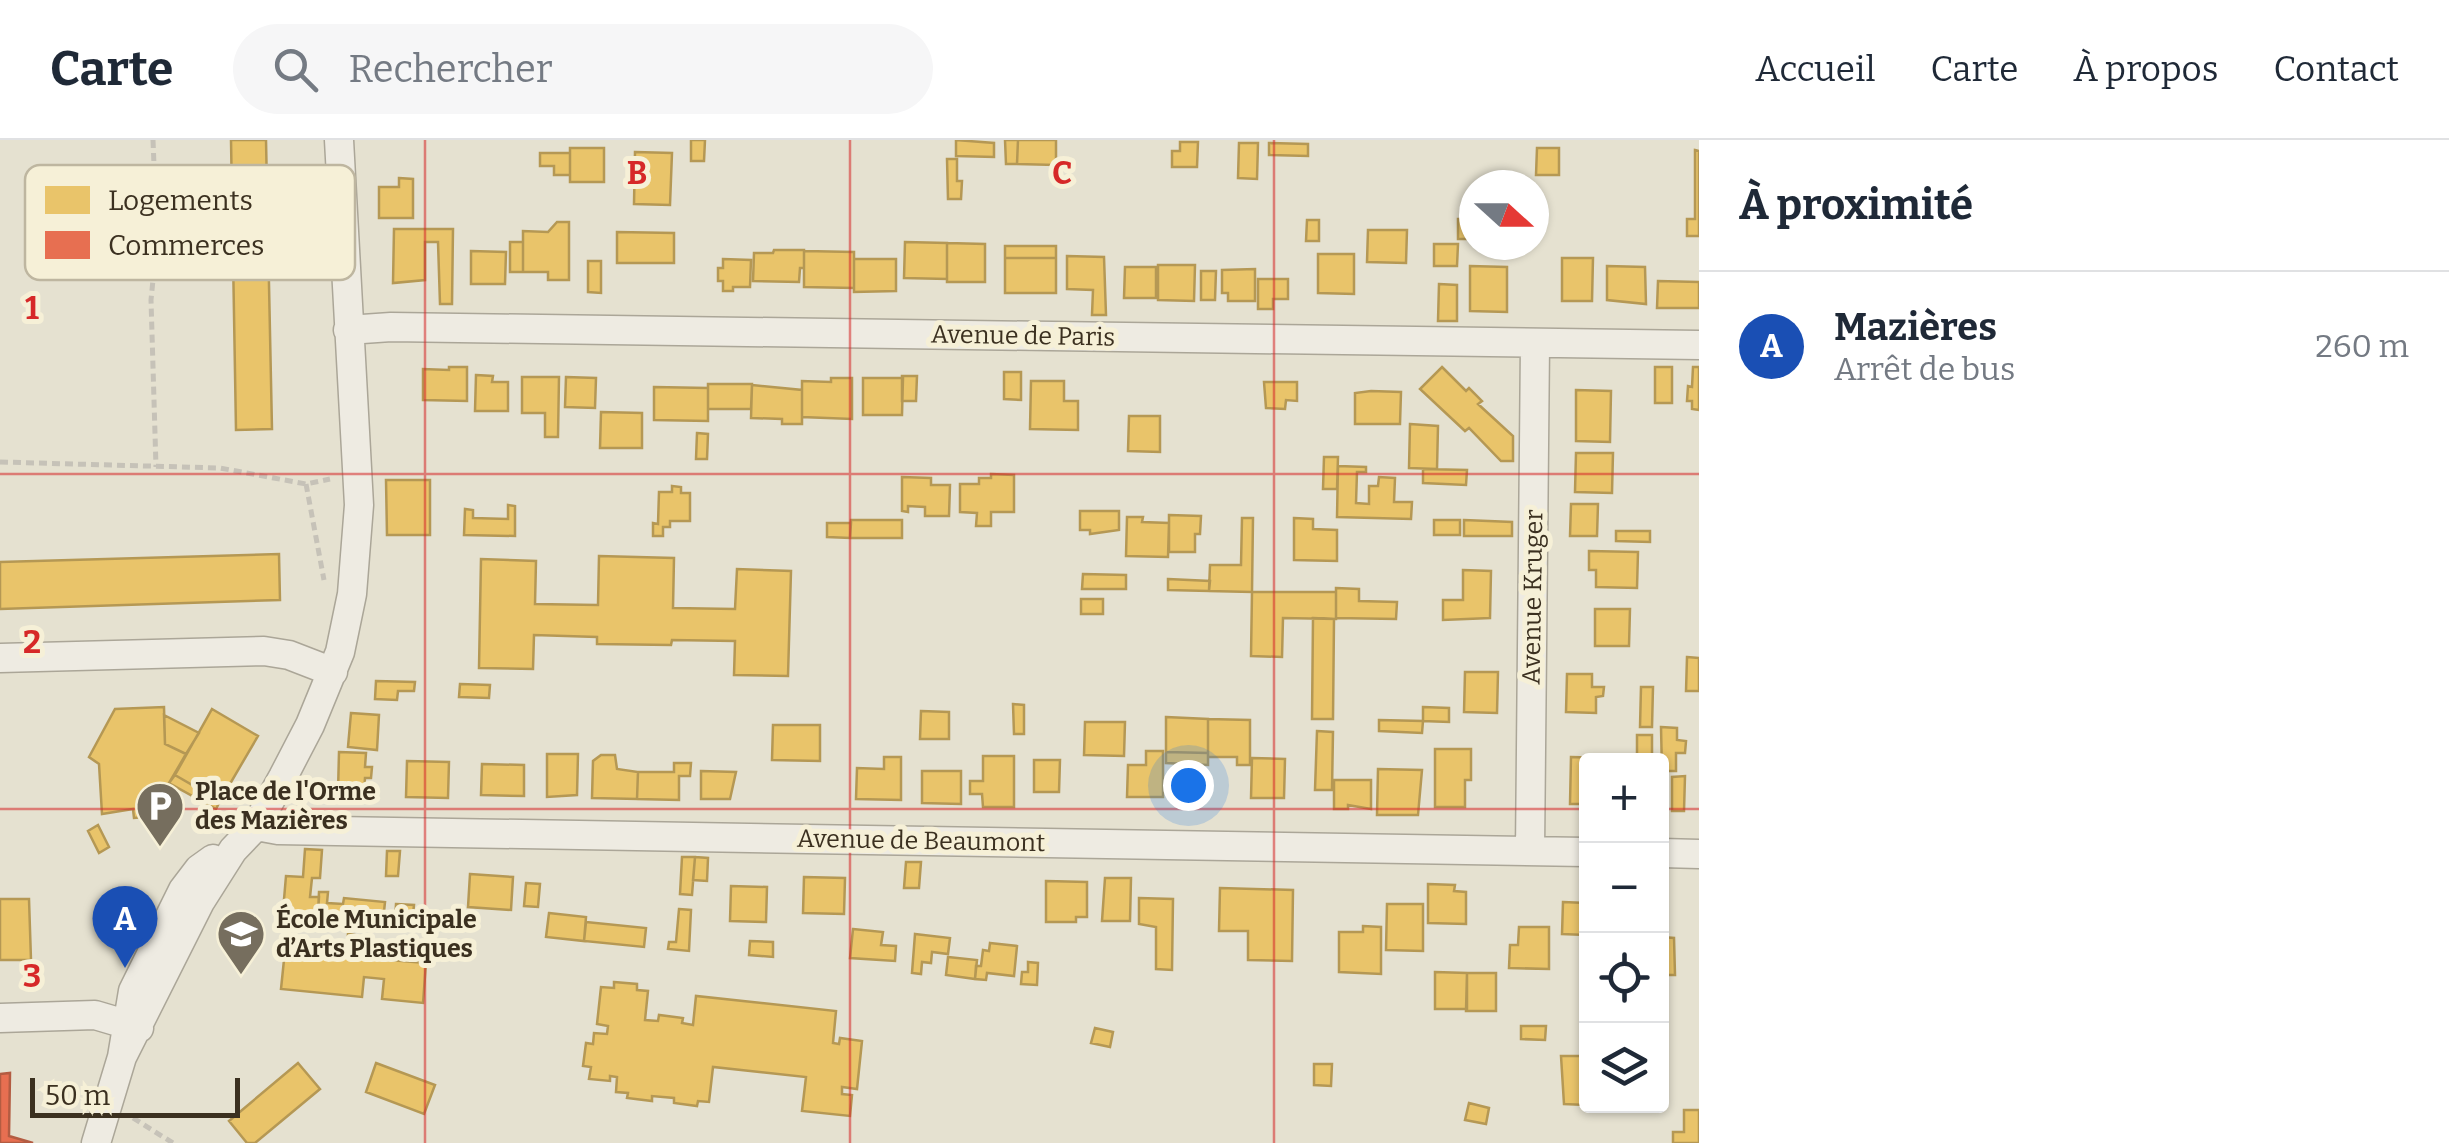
<!DOCTYPE html>
<html lang="fr">
<meta charset="utf-8">
<style>
:root{--surface:#fff;--page:#f6f6f7;--text:#1f2937;--muted:#747a83;--line:#e0e1e3;--accent:#db2777}
body{margin:0;font-family:Bitter,serif;background:var(--page);color:var(--text)}
.controls{position:absolute;right:30px;bottom:30px;display:grid;overflow:hidden;border-radius:10px;box-shadow:0 2px 8px #0004}
.controls button{width:90px;height:90px;display:grid;place-items:center;padding:0;border:0;border-bottom:2px solid var(--line);background:var(--surface);color:var(--text);font:50px sans-serif}
.compass{position:absolute;left:1459px;top:30px;width:90px;height:90px;border-radius:50%;background:var(--surface);box-shadow:0 2px 8px #0004;rotate:111deg}
.scale{position:absolute;left:30px;bottom:25px;width:210px;box-sizing:border-box;padding-left:10px;border:5px solid #3b3020;border-top:0;font-size:28px;line-height:35px;white-space:nowrap;color:#3b3020;-webkit-text-stroke:8px #f6f0d7;paint-order:stroke}
.you{position:absolute;left:1188px;top:645px;width:35px;height:35px;margin:-25px;border:8px solid #fff;border-radius:50%;background:#1a73e8;box-shadow:0 0 0 15px #1a73e833}
.badge{display:grid;place-items:center;width:65px;height:65px;border-radius:50%;background:var(--accent);color:#fff;font-size:32px;font-weight:700}
.pin{position:absolute;translate:-50% -82px;filter:drop-shadow(0 2px 5px #0008)}
.pin::after{content:'';position:absolute;top:52px;width:35px;height:30px;background:inherit;clip-path:polygon(0 0,100% 0,50% 100%)}
.list{margin:0;padding:0;list-style:none}
h2{display:flex;justify-content:space-between;align-items:center;height:130px;margin:0;padding:0 40px;font-size:42px}
h2 small{font-size:32px;font-weight:400;color:var(--muted)}
.list li{display:grid;grid-template-columns:65px 1fr auto;gap:30px;align-items:center;box-sizing:border-box;height:150px;padding:0 40px;border-top:2px solid var(--line)}
.list b{display:block;font-size:38px;white-space:nowrap}
.list p{margin:0;font-size:32px;white-space:nowrap;color:var(--muted)}
.list em{font-size:32px;font-style:normal;color:var(--muted)}
.icon{flex:none;width:55px;height:55px;fill:none;stroke:currentColor;stroke-width:2;stroke-linecap:round;stroke-linejoin:round}
.map{position:relative;flex:none;width:1699px;height:1003px;overflow:hidden}
header{display:flex;align-items:center;gap:60px;box-sizing:border-box;height:140px;padding:0 50px;background:var(--surface);border-bottom:2px solid var(--line)}
header strong{font-size:48px}
nav{display:flex;gap:55px;margin-inline-start:auto;font-size:35px}
.search{width:700px;height:90px;background:var(--page);display:flex;align-items:center;gap:25px;box-sizing:border-box;padding:0 35px;border-radius:55px;color:var(--muted);font-size:38px}
main{display:flex}
aside{flex:1;background:var(--surface)}
.map>svg:first-child{display:block}
.homes{fill:#e9c46a;stroke:#b59854;stroke-width:2.5}
.shops{fill:#e76f51;stroke:#b35c42;stroke-width:2.5}
.lines{fill:none;stroke-linecap:round;stroke-linejoin:round}
.minor-casing{stroke:#aba698;stroke-width:31}
.path{stroke:#c6c2b8;stroke-width:5;stroke-dasharray:8 5;stroke-linecap:butt}
.minor{stroke:#eeebe2;stroke-width:28}
.grid{fill:none;stroke:#d62828;stroke-width:2.5;stroke-opacity:0.55}
.labels{text-anchor:middle;dominant-baseline:central;stroke-width:10;stroke-linejoin:round;paint-order:stroke}
.street-label{font-size:25px;fill:#3b3020;stroke:#f6f0d7}
.poi-label{font-size:25px;font-weight:bold;fill:#3b3020;stroke:#f6f0d7;text-anchor:start}
.key{fill:#f6f0d7;stroke:#beb6a0;stroke-width:2.5}
.key-label{font-size:28px;fill:#3b3020}
.grid-label{font-size:32px;text-anchor:middle;font-weight:bold;fill:#d62828;stroke:#f6f0d7;stroke-width:10;stroke-linejoin:round;paint-order:stroke}
</style>
<header>
<strong>Carte</strong>
<div class="search"><svg class="icon" aria-label="search" viewBox="0 0 24 24"><circle cx="10" cy="10" r="6"/><path d="M15 15l6 6"/></svg>Rechercher</div>
<nav><a>Accueil</a><a>Carte</a><a>À propos</a><a>Contact</a></nav>
</header>
<main>
<div class="map">
<svg width="1699" height="1003" viewBox="0 0 1699 1003">
<rect width="100%" height="100%" fill="#e5e1d0"/>
<path class="homes" d="M231,0H266L272,289L236,290Z
M691,0H705L704,21H691Z
M956,0L994,3V17L956,16Z
M1005,0H1018L1017,24H1006Z
M1018,0H1056V25L1017,24Z
M1180,2H1198L1197,27H1172V11H1180Z
M1239,3H1258L1257,39L1238,38Z
M1269,3L1308,4V16L1269,15Z
M570,8H604V42H570Z
M1537,8H1559V35H1536Z
M1695,10L1699,11V96H1687V79H1695Z
M635,12L672,13L670,65L634,64Z
M540,13H570V35H554V26H540Z
M947,19H957V41H962L961,59H948Z
M399,38L413,39V78H379V47H399Z
M1458,79H1473V99H1458Z
M1307,80H1319V101H1306Z
M557,82H569V140H548V132H523V91L548,92Z
M394,89H453L452,164H440L438,102H425V140L393,143Z
M1368,90H1407L1406,123L1367,122Z
M617,92L674,93V123H617Z
M510,102H523V132H510Z
M905,102L947,103V139L904,138Z
M947,103L985,104V142H947Z
M1434,104H1458L1457,126H1434Z
M1005,106H1056V118H1005Z
M774,110H804V128H800L799,142L753,141L754,113H773Z
M471,111L506,112L505,144H471Z
M804,111L854,112V148L804,147Z
M1318,114H1354V154L1318,153Z
M1067,116L1104,117L1106,175H1092L1093,150L1067,149Z
M1005,118H1056V153H1005Z
M1562,118H1593L1592,161H1562Z
M723,119L751,120L750,147H733V151H723V141H718V128H723Z
M854,119H896V151L854,152Z
M588,121H601V153L588,152Z
M1158,125H1195L1194,161L1158,160Z
M1470,126L1507,127V172L1470,171Z
M1607,126L1645,127L1646,164L1607,160Z
M1125,127H1156V158H1124Z
M1255,129V161H1228V153H1222V130Z
M1201,131H1216L1215,160H1201Z
M1258,139H1288V159H1273V169H1258Z
M1658,141L1699,142V168H1657Z
M1439,144L1457,145V181H1438Z
M449,227H467V261L423,260V229L449,230Z
M1442,227L1466,251L1469,248L1482,261L1478,264L1513,296V321H1501L1469,288L1465,291L1420,249Z
M1655,227H1672V263H1655Z
M1693,227H1699V270L1692,269V261H1687L1688,246L1692,247Z
M1004,232H1021V260L1004,259Z
M476,235L493,236L492,242H508V271H475Z
M902,236H917L916,261H902Z
M522,237H559L558,297H545V273H522Z
M566,237L596,238L595,268L565,267Z
M831,238H852V279L802,277V241L831,242Z
M863,238H903L902,275H863Z
M1031,241H1064V261H1078V290L1030,289Z
M1264,242H1297V261L1286,260L1285,269L1266,268Z
M708,244H752L751,269H708Z
M752,245L802,250V284H782V279L751,278Z
M654,247L708,248V281L654,280Z
M1576,250L1611,251L1610,302L1576,301Z
M1371,251L1401,252L1400,284H1355V253Z
M601,272L642,273V308H600Z
M1129,276H1160V312L1128,311Z
M1410,284L1438,286L1437,329L1409,328Z
M697,293L708,294L707,319H696Z
M1576,313H1613L1612,353L1575,352Z
M1324,317H1338L1337,349H1323Z
M1338,326L1366,327V332H1357L1356,363L1369,364V346H1378L1379,337L1395,338L1394,362H1412L1411,379L1337,377Z
M1423,329L1467,330L1466,345L1423,343Z
M991,334L1014,335V372H991V386H976L977,373L960,372V344H979V338H991Z
M902,337L931,338V345H950L949,376H925V367L908,366V372L902,371Z
M386,340H430V395H387Z
M672,346L681,347V353H690V381H670V387H663V396H653V383L658,384L659,352H672Z
M1571,364H1598L1597,396H1570Z
M508,365L515,366V396L464,395L465,369L473,370V378L508,379Z
M1080,371H1119V390L1090,394V390H1080Z
M1169,375L1201,376L1200,394H1195V412H1169Z
M1127,377H1143L1142,382L1169,383L1168,417L1126,416Z
M1242,378H1253L1252,452L1209,451L1210,425H1241Z
M1294,378L1313,379V389L1337,390V421L1294,420Z
M851,380H902V398H850Z
M1434,380H1460V395H1434Z
M1464,380L1512,382V396H1464Z
M827,383H851L850,398L827,397Z
M1616,391H1650V402L1616,401Z
M1589,411L1638,412L1637,448L1596,447V430H1589Z
M279,414L280,460L0,469V422Z
M599,416L674,418L673,468L735,469L737,429L791,431L788,536L734,535L735,501L672,500L671,505L597,504V497L534,495L533,529L479,528L481,419L536,421L535,464L598,465Z
M1463,430L1491,431L1490,478L1443,480V460H1463Z
M1083,434L1126,435V449H1082Z
M1168,439L1210,441L1209,451L1168,450Z
M1336,448L1359,449V461L1397,462L1396,479L1336,478Z
M1252,452H1336V479L1283,478L1282,517L1251,516Z
M1081,459H1103V474H1081Z
M1595,469H1630L1629,506H1595Z
M1313,478L1334,479L1333,579H1312Z
M1687,517L1699,518V551H1686Z
M1465,532H1498L1497,573L1464,572Z
M1567,534H1592V547H1604L1603,556L1596,557V573L1566,572Z
M376,541L415,542L414,551H398L397,560L375,559Z
M460,544L490,545L489,558L459,557Z
M1641,547H1653L1652,587H1640Z
M1013,564L1024,565V594H1014Z
M164,567L165,604L186,614L169,643L159,676L134,678L133,669L102,674L99,624L89,617L115,569Z
M1423,567L1449,568V582L1423,581Z
M212,569L258,596L220,661L175,635Z
M921,571L949,572V599H920Z
M351,573L379,575L377,610L348,607Z
M164,575L199,593L186,614L165,604Z
M1166,577L1208,579V613L1166,612Z
M1208,579L1250,580V625H1237V617H1208Z
M1379,580L1423,581L1422,593L1379,591Z
M1085,582H1125L1124,616L1084,615Z
M773,585H820V621L772,620Z
M1661,587L1677,588V600L1686,601L1685,613H1676V631H1662Z
M1317,591L1333,592L1332,650H1315Z
M1637,595H1652V617H1637Z
M1435,609H1471V640H1465V667H1435Z
M1146,611H1163V657H1127L1128,625H1146Z
M339,612L366,613L365,627H372L371,638H365L364,653L338,652Z
M1166,612L1208,613V625L1166,623Z
M547,614H578L577,655L547,657Z
M601,615H615L617,629L638,632L637,659L592,658L593,621Z
M983,616H1014V667H983L982,654H970V641H983Z
M884,617H901V660L856,659L857,628L884,629Z
M1571,617L1606,618V620H1586V664H1570Z
M1252,618L1285,619L1284,658H1251Z
M1034,620H1060L1059,652H1034Z
M407,621L449,622L448,658L406,657Z
M674,623H691L690,636H679V660L637,659L638,632H674Z
M482,624L524,625V656L481,655Z
M1378,629L1422,630L1418,675H1377Z
M701,631L736,632L730,659H701Z
M922,631H961V664L922,663Z
M175,635L220,661L216,669L169,643Z
M1685,636L1684,671H1672V637Z
M1334,640H1371V669L1348,665V669H1334Z
M98,685L109,707L99,713L88,691Z
M305,709L322,710L320,738H312L310,757H319L318,774L283,771L286,736L303,737Z
M387,711H400L398,736H386Z
M682,717H695L692,755L680,754Z
M695,717L708,718L707,741L693,740Z
M906,722H921L919,748H904Z
M470,734L513,737L511,770L468,767Z
M804,737L845,738L844,774L803,773Z
M1105,738H1131L1130,781H1102Z
M1046,741L1087,742V777H1076V782H1046Z
M526,743L540,744L538,767L524,766Z
M1428,744L1455,745L1454,751L1466,752V784L1428,783Z
M731,746L767,747L766,782L730,781Z
M1220,748L1293,750L1292,821L1248,820V791H1219Z
M319,752H328L327,763L343,764L344,758L385,762L383,781L318,774Z
M1139,758L1173,759L1172,830L1156,829V787L1139,784Z
M0,759H29L31,820H0Z
M1563,762L1586,763V795L1562,794Z
M396,764L414,765L412,784L395,782Z
M1387,764H1423V811L1386,810Z
M679,769L691,770L689,811L668,809L669,802H676Z
M431,772L467,774L466,790L430,786Z
M549,773L586,777L584,801L546,797Z
M586,782L646,788L644,807L584,801Z
M1363,786L1381,787V834L1339,832V792H1363Z
M1519,787H1549V829L1509,828L1510,805H1518Z
M853,789L883,792L881,805L896,806L895,821L850,818Z
M348,794L368,797L367,818L426,823L423,863L382,859L384,839L364,837L362,857L281,849L285,810L346,815Z
M915,794L950,798L948,814L932,812L931,823L922,822L921,834L912,833Z
M1662,797L1674,798L1675,835H1662Z
M750,801L773,802V817L749,815Z
M990,803L1017,806L1014,836L987,833L986,840L975,839L976,826H981L983,810L989,811Z
M948,817L977,820L975,839L946,835Z
M1028,822L1038,823L1037,845L1021,844L1022,832H1028Z
M1435,832L1467,833V869H1435Z
M1467,833H1496V871H1466Z
M614,842L637,844V850L648,851L645,880L658,881L659,875L683,878L682,883L693,885L696,856L836,871L833,903L839,904L840,898L862,901L857,949L842,947V954L852,955L850,976L802,971L806,937L713,927L709,962L698,961L697,966L674,963V958L652,956V961L627,958L628,953L616,952L617,937L610,936V941L589,939L591,927L583,926L586,903L593,904L594,893L607,894L608,886L597,884L601,847L614,848Z
M1521,886H1546L1545,900L1521,899Z
M1095,888L1113,892L1110,907L1091,903Z
M1561,916H1586V965L1564,964Z
M298,923L320,949L255,1003H247L229,981Z
M376,923L435,945L424,974L366,952Z
M1314,924H1332L1331,946L1314,945Z
M1469,963L1489,968L1486,984L1465,980Z
M1684,970H1699V1003H1673V992H1684Z"/>
<path class="shops" d="M10,933L9,996L33,1003H0V934Z"/>
<g class="lines">
<g class="minor-casing">
<path id="minor" d="M348,190L391,187L1699,205
M0,518L264,511L289,515L333,532
M256,686L278,690L1586,712
M1530,711L1535,204
M1662,713L1699,714
M0,878L95,875L139,888
M122,917L200,762L233,710L256,686L283,637L310,585L340,512L352,454L359,365L339,0
M96,1003L122,917L133,851L183,750L199,729L213,719"/>
</g>
<path class="path" d="M153,0L157,99L151,160L156,327
M0,322L220,328L306,344L330,339
M306,344L324,440
M133,978L173,1003"/>
<use href="#minor" class="minor"/>
</g>
<path class="grid" d="M425,0V1003M850,0V1003M1274,0V1003M0,334H1699M0,669H1586M1662,669H1699"/>
<defs>
<g id="parking-pin" transform="scale(2.5)"><path d="M0 17L-7.5 6A9.5 9.5 0 1 1 7.5 6Z" fill="#766e5e" stroke="#f6f0d7"/><path d="M-3.5-5.5H1a3.5 3.5 0 0 1 0 7H-1V5.5H-3.5ZM-1-3.4V-.6H.8a1.4 1.4 0 0 0 0-2.8Z" fill="#fff"/></g>
<g id="school-pin" transform="scale(2.5)"><path d="M0 17L-7.5 6A9.5 9.5 0 1 1 7.5 6Z" fill="#766e5e" stroke="#f6f0d7"/><path d="M0-5L7-2L0 1L-7-2ZM-4 1L0 2.5L4 1V4Q0 6-4 4Z" fill="#fff"/></g>
</defs>
<g fill-rule="evenodd">
<use href="#parking-pin" x="160" y="666"/>
<use href="#school-pin" x="241" y="794"/>
</g>
<g class="labels">
<g class="street-label">
<text transform="translate(1023 196) rotate(1)">Avenue de Paris</text>
<text transform="translate(1533 457) rotate(-89)">Avenue Kruger</text>
<text transform="translate(921 701) rotate(1)">Avenue de Beaumont</text>
</g>
<g class="poi-label">
<text x="195" y="652">Place de l'Orme<tspan x="195" dy="29">des Mazières</tspan></text>
<text x="276" y="780">École Municipale<tspan x="276" dy="29">d’Arts Plastiques</tspan></text>
</g>
</g>
<rect x="25" y="25" width="330" height="115" rx="15" class="key"/>
<rect x="45" y="46" width="45" height="28" fill="#e9c46a"/>
<rect x="45" y="91" width="45" height="28" fill="#e76f51"/>
<g class="key-label">
<text x="108" y="70">Logements</text>
<text x="108" y="115">Commerces</text>
</g>
<g class="grid-label">
<text x="637" y="44">B</text>
<text x="1062" y="44">C</text>
<text x="32" y="179">1</text>
<text x="32" y="513">2</text>
<text x="32" y="847">3</text>
</g>
</svg>
<div class="controls">
<button>+</button>
<button>−</button>
<button><svg class="icon" aria-label="locate" viewBox="0 0 24 24"><circle cx="12" cy="12" r="6"/><path d="M12 2v4M12 18v4M2 12h4M18 12h4"/></svg></button>
<button><svg class="icon" aria-label="layers" viewBox="0 0 24 24"><path d="M12 4l9 5-9 5-9-5zM3 14l9 5 9-5"/></svg></button>
</div>
<svg class="compass" viewBox="-18 -18 36 36"><path d="M0-13l5 13h-10z" fill="#e53935"/><path d="M0 13l5-13h-10z" fill="#747a83"/></svg>
<div class="scale">50 m</div>
<div class="you"></div>
<div class="pin badge" style="left:125px;top:828px;background:#1a4fb4">A</div>
</div>
<aside>
<h2>À proximité<small></small></h2>
<ul class="list">
<li><span class="badge" style="background:#1a4fb4">A</span><div><b>Mazières</b><p>Arrêt de bus</p></div><em>260 m</em></li>
</ul>
</aside>
</main>
